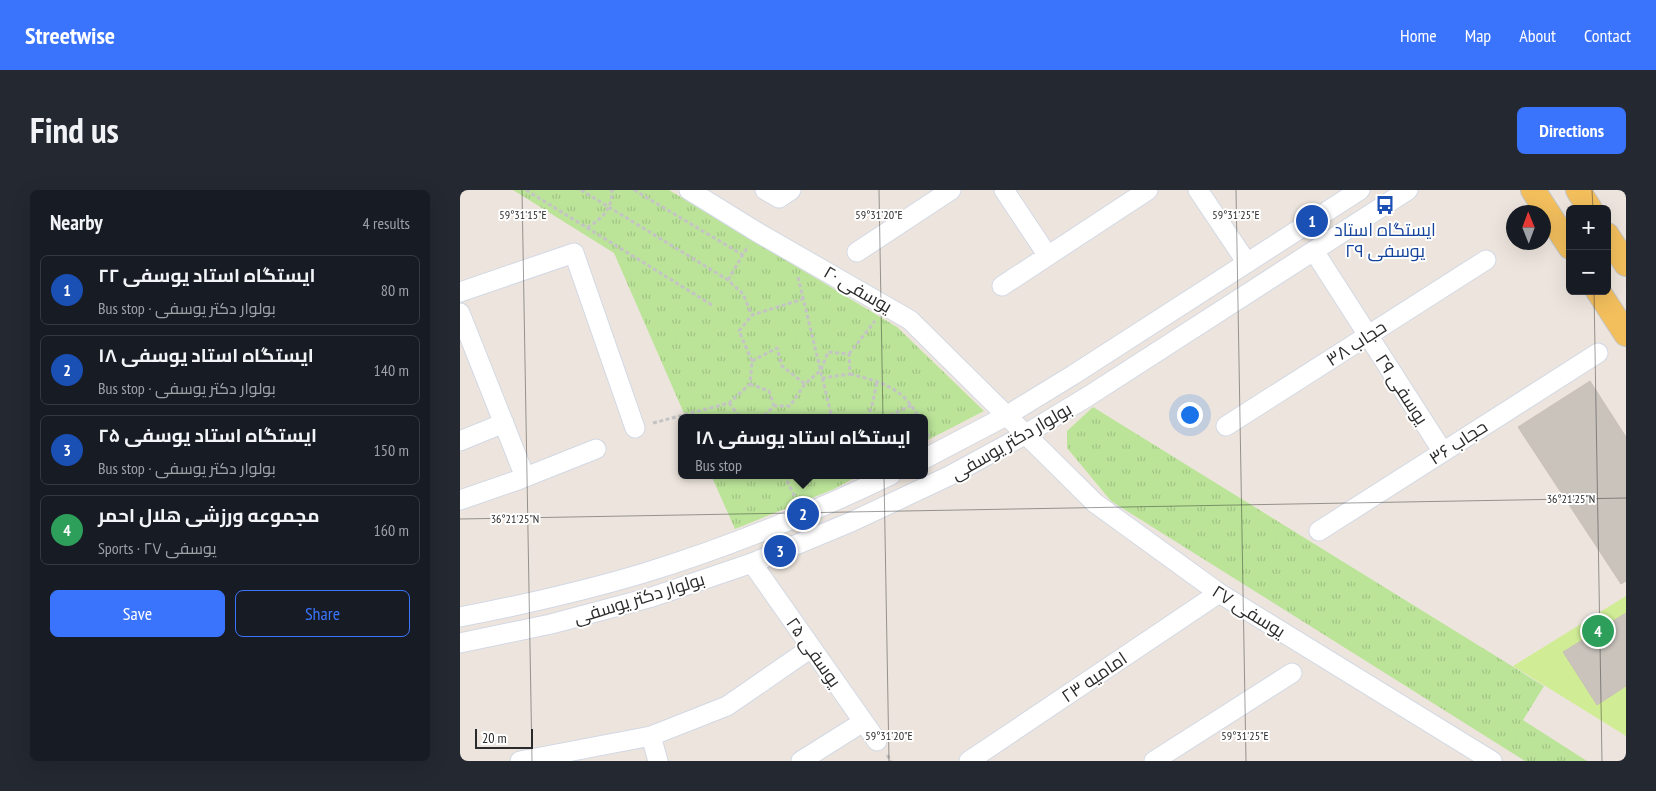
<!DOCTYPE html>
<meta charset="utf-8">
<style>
:root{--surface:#171b24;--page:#242831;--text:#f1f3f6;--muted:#9ea1a6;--line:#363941;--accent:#3b74fc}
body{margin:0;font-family:"PT Sans Narrow",Cairo,sans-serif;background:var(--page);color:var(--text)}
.controls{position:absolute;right:15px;top:15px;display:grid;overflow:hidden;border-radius:8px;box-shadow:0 5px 20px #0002}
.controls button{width:45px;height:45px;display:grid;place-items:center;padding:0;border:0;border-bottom:1px solid var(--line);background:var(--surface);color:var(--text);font:25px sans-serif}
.compass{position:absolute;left:1046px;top:15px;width:45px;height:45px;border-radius:50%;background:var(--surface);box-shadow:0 5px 20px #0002;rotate:359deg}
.scale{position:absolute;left:15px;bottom:12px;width:58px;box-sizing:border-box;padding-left:5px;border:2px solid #2b2b2b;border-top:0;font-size:14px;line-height:18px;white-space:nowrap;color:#2b2b2b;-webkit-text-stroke:4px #fff;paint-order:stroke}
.you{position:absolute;left:729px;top:224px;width:18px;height:18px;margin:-12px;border:4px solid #fff;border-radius:50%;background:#1a73e8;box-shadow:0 0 0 8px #1a73e833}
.badge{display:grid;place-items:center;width:32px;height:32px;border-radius:50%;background:var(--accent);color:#fff;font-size:16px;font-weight:700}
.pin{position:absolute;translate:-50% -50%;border:2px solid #fff;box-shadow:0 1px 5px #0006}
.popup{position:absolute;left:218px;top:224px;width:250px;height:65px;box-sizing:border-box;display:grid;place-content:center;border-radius:8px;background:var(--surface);filter:drop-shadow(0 1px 4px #0005);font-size:16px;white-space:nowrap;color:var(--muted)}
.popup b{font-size:19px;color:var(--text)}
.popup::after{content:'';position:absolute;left:50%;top:100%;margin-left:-10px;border:10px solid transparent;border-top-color:var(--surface)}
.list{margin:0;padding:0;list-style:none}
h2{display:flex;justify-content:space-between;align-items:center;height:65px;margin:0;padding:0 20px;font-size:21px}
h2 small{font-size:16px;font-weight:400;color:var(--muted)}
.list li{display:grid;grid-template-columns:32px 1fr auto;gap:15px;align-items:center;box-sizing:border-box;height:70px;margin:0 10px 10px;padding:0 10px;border:1px solid var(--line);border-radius:8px}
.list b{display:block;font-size:19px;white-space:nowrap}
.list p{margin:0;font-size:16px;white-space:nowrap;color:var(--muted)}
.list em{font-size:16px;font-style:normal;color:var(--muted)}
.actions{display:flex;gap:10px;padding:15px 20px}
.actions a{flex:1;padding:11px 0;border:1px solid var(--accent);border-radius:8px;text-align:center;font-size:18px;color:var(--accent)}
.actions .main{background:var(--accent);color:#fff}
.map{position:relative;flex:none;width:1166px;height:571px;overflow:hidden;border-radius:8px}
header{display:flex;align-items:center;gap:30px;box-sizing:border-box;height:70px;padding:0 25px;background:var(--accent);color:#fff}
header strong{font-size:24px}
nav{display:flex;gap:28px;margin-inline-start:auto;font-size:18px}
.intro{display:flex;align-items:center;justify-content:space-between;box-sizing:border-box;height:120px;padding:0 30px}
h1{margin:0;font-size:35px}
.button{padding:12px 22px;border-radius:8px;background:var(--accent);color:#fff;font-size:18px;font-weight:700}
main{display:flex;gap:30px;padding:0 30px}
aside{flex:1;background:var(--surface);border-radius:8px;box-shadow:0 5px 20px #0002}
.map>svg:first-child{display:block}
.grass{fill:url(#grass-tufts)}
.pitch{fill:#d0ec95}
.building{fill:#c9c3bc;stroke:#c9c0b7}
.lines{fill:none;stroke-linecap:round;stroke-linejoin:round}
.minor-casing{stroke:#d2d8e4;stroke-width:21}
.major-casing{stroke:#c4c4c4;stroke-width:26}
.path{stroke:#c4c4c4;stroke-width:3;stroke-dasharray:4 2.5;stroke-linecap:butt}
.minor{stroke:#fff;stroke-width:19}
.major{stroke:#f3bf5d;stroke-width:24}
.ticks{fill:none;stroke:#2b2b2b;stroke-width:1;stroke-opacity:0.45}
.labels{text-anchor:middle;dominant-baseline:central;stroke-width:4;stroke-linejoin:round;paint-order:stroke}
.transit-label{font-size:18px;fill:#164399;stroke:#fff}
.street-label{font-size:18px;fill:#2b2b2b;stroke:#fff}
.ticks-label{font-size:12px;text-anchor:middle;fill:#2b2b2b;stroke:#fff;stroke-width:4;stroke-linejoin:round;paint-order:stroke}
</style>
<header>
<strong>Streetwise</strong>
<nav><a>Home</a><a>Map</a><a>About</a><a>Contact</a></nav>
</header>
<div class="intro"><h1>Find us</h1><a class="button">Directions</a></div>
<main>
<aside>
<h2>Nearby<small>4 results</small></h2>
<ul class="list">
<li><span class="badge" style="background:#1a4fb4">1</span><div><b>ایستگاه استاد یوسفی ۲۲</b><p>Bus stop · بولوار دکتر یوسفی</p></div><em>80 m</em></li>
<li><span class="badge" style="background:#1a4fb4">2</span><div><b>ایستگاه استاد یوسفی ۱۸</b><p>Bus stop · بولوار دکتر یوسفی</p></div><em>140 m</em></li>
<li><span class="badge" style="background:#1a4fb4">3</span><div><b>ایستگاه استاد یوسفی ۲۵</b><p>Bus stop · بولوار دکتر یوسفی</p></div><em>150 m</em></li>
<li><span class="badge" style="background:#2e9e5b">4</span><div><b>مجموعه ورزشی هلال احمر</b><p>Sports · یوسفی ۲۷</p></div><em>160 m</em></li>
</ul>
<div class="actions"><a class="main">Save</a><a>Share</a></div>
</aside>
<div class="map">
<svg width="1166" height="571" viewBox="0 0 1166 571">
<defs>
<pattern id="grass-tufts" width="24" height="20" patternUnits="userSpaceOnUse" patternTransform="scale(1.25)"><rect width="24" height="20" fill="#bbe499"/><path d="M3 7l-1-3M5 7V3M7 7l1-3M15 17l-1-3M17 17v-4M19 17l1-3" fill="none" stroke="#a1c484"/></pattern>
</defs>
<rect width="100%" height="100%" fill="#ede5dd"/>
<path class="grass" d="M53,0H209L437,137L524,221L464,252V228H226L154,63Z
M633,217L1084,496L1063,530L1127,571H1065L651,311L607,258V241Z
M251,285H400L374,299L275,339Z"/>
<path class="pitch" d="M1166,406V546L1053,476Z"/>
<path class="building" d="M1130,191L1166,247V391L1161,394L1058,237Z
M1166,423V496L1137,515L1103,462Z"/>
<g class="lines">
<g class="minor-casing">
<path id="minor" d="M229,0L297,42L450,130L635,313L759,403L1032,571
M305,0L319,8L331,0
M544,0L588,66
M738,0L787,73
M854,61L983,262
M397,62L491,0
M542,96L688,0
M0,102L114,63L175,238
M0,123L65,287
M766,236L1026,70
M0,251L44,233
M464,269L546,226L613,185L900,0
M0,310L58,290L136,259
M859,341L1138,163
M292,373L417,551
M0,427C62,415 124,401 184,383C268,357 352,323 431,285
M0,453L91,434L192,407L292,373L391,332L489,286L559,248L627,207L948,0
M191,546L198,571
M60,571L191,546L267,516L351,458
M341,571L403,532
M509,571L759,403
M694,571L832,483"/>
</g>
<g class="major-casing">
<path id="major" d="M1073,0L1110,57
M1118,0L1130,19
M1147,45L1166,74
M1138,101L1166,144"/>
</g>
<path class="path" d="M66,0L252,115
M121,0L268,90L283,104L292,125
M174,0L283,65
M127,38C143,27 152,20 152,0
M338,87L372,228
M268,90L288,56
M389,164L415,131
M292,171L317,158L322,176L345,194
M390,184C421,192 443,197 459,228
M290,194L309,201L314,216
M269,213L281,228
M298,228L306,224L314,216H330L345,194L361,180L368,162L389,164L390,184L362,188
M407,228L412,216L417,191
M424,228L452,215
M193,233L269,213L290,194L292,171L279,141L292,125L343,109
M464,238L469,247
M324,285L336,309
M427,565L431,571"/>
<use href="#minor" class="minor"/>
<use href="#major" class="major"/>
</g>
<path class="ticks" d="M62,0L72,571M419,0L429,571M776,0L786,571M1132,0L1133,19M1134,101L1142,571M0,329L1166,308"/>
<defs>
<g id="bus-bare" transform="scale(1.5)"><path d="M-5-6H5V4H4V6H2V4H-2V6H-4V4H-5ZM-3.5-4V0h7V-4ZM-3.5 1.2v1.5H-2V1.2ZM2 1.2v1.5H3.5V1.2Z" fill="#1a4fb4" stroke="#fff" stroke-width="2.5" paint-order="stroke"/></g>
</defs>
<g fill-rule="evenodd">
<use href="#bus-bare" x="925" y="15"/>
</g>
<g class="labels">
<g class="transit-label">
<text x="925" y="39">ایستگاه استاد<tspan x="925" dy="21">یوسفی ۲۹</tspan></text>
</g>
<g class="street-label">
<text transform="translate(398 99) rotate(30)">یوسفی ۲۰</text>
<text transform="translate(896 153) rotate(-33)">حجاب ۳۸</text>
<text transform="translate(942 199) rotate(57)">یوسفی ۲۹</text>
<text transform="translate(551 251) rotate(-30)">بولوار دکتر یوسفی</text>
<text transform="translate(998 252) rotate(-33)">حجاب ۳۶</text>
<text transform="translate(179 408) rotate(-17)">بولوار دکتر یوسفی</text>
<text transform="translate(789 421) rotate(32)">یوسفی ۲۷</text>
<text transform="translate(354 462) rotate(55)">یوسفی ۲۵</text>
<text transform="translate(634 487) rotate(-34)">امامیه ۲۳</text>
</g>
</g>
<g class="ticks-label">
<text x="63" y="29">59°31'15"E</text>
<text x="419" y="29">59°31'20"E</text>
<text x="776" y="29">59°31'25"E</text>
<text x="1111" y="313">36°21'25"N</text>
<text x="55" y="333">36°21'25"N</text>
<text x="429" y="550">59°31'20"E</text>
<text x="785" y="550">59°31'25"E</text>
</g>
</svg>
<div class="controls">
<button>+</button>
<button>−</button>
</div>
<svg class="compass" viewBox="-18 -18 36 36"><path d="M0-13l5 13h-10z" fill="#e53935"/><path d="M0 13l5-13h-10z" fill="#9ea1a6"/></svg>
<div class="scale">20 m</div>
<div class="you"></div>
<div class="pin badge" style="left:852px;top:31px;background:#1a4fb4">1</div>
<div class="pin badge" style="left:343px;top:324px;background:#1a4fb4">2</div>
<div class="popup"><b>ایستگاه استاد یوسفی ۱۸</b>Bus stop</div>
<div class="pin badge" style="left:320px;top:361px;background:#1a4fb4">3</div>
<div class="pin badge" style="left:1138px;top:441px;background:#2e9e5b">4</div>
</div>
</main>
